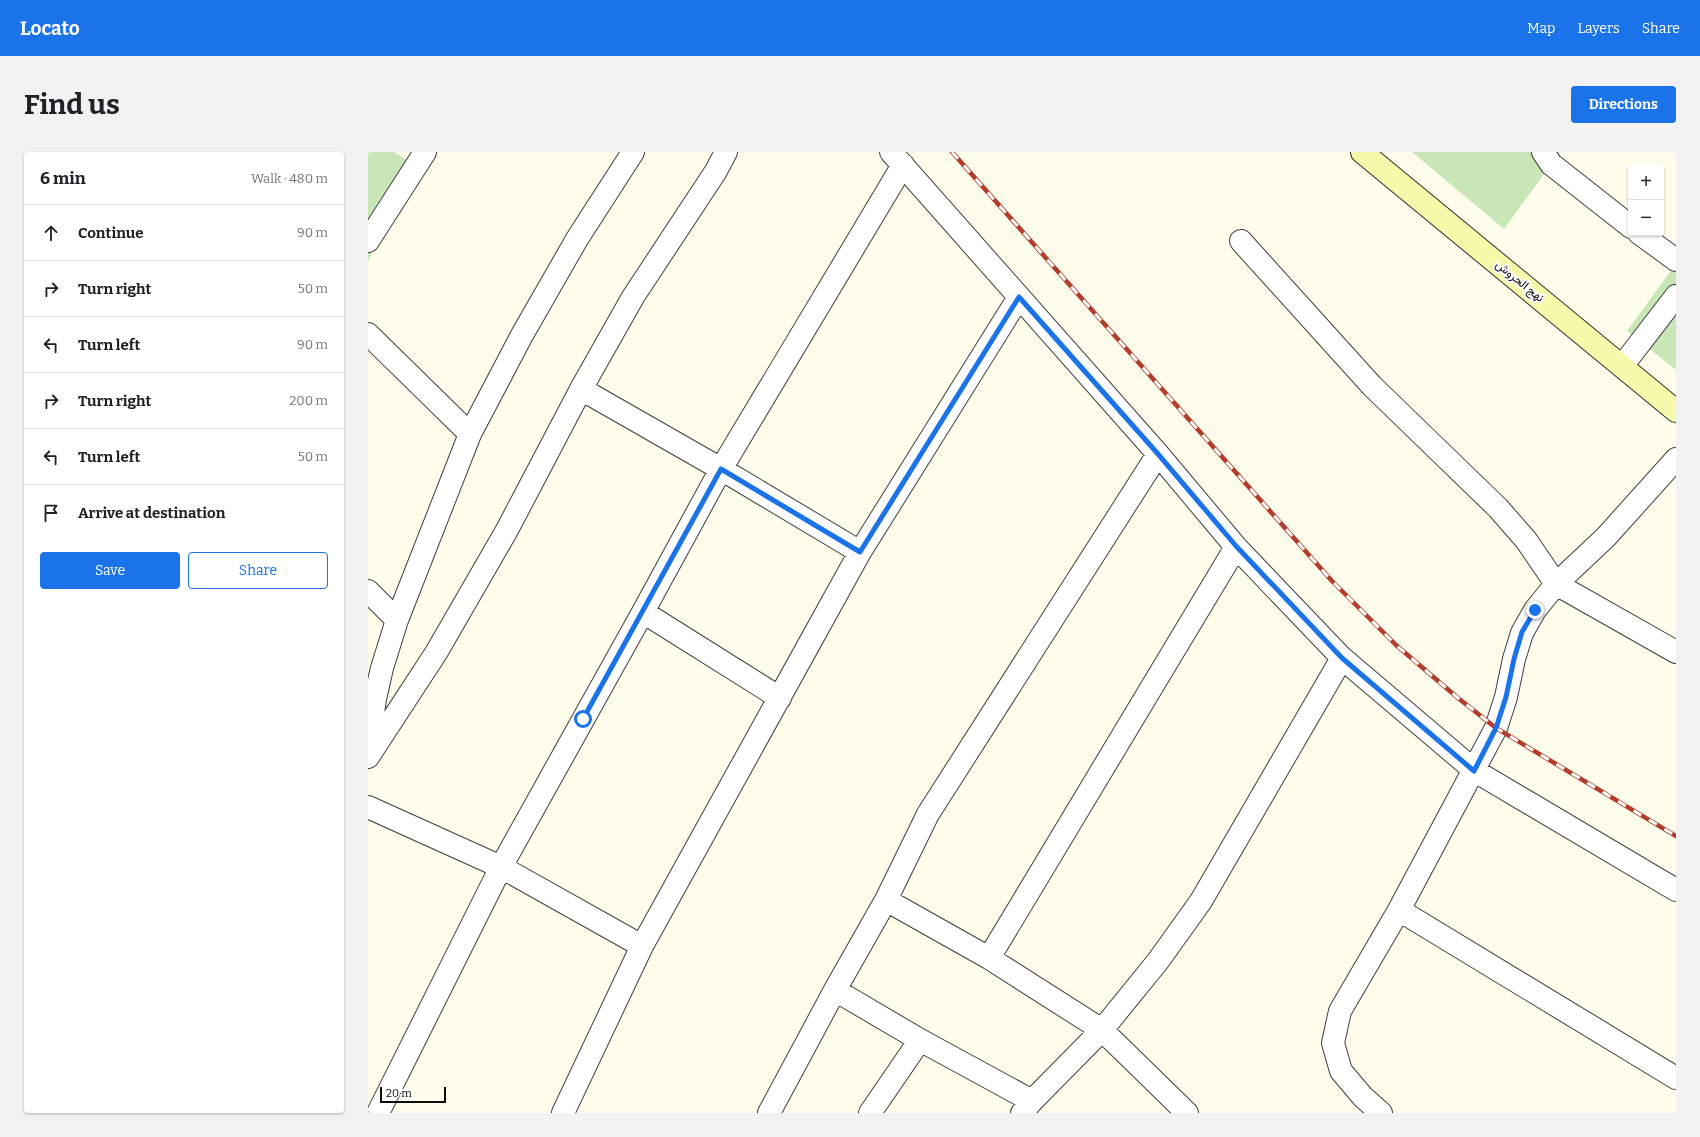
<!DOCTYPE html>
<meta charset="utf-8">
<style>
:root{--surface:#fff;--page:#f2f2f2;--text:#202124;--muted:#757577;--line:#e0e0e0;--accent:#1a73e8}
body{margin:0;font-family:Bitter,Vazirmatn,serif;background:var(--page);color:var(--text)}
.controls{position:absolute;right:12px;top:12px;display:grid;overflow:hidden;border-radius:4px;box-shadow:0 1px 3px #0004}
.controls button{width:36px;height:36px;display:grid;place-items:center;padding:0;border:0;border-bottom:1px solid var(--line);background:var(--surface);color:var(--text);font:20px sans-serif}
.scale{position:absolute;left:12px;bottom:10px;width:66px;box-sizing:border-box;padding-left:4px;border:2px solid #0c0c0c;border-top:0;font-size:11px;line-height:14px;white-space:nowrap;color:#0c0c0c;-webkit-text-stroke:3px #fff;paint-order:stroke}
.stop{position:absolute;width:12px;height:12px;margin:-9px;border:3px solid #1a73e8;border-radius:50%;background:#fff}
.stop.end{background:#1a73e8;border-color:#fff;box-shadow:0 1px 4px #0008}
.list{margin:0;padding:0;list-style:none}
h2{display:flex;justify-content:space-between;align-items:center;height:52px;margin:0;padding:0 16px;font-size:17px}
h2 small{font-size:13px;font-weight:400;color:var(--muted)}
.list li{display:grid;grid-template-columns:26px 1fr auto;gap:12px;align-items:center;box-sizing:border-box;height:56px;padding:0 16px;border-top:1px solid var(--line)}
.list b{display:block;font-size:15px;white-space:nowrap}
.list em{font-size:13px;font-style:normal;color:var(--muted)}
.actions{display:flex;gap:8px;padding:12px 16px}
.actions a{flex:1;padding:9px 0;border:1px solid var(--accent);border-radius:4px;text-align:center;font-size:14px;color:var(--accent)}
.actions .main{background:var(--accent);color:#fff}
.icon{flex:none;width:22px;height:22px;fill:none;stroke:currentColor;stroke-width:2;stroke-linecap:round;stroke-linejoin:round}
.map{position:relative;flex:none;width:1308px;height:961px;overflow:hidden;border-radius:4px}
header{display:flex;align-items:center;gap:24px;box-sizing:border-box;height:56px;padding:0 20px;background:var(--accent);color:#fff}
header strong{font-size:19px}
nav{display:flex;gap:22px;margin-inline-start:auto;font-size:14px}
.intro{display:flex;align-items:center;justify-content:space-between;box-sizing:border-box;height:96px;padding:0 24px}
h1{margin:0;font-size:28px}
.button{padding:10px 18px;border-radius:4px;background:var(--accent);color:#fff;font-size:14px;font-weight:700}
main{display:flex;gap:24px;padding:0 24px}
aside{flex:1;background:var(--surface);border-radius:4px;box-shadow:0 1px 3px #0004}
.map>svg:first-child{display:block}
.green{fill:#c8e6b7}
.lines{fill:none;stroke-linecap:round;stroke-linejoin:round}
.street-casing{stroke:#3f3f3f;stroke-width:24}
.secondary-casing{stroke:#2e2e2e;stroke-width:24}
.street{stroke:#fff;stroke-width:22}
.secondary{stroke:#f6faaa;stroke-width:22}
.rail-casing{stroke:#b33c2c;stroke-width:4.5}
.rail{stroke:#fff;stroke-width:3;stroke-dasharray:9;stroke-linecap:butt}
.route{stroke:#1a73e8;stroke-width:5}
.labels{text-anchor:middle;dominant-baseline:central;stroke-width:4;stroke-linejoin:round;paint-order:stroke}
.street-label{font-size:12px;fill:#0c0c0c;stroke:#fff}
</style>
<header>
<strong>Locato</strong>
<nav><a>Map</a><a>Layers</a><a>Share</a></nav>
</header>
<div class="intro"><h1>Find us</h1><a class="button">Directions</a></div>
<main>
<aside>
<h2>6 min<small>Walk · 480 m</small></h2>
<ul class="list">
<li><svg class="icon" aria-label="ahead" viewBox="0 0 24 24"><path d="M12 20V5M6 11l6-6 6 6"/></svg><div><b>Continue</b></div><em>90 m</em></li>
<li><svg class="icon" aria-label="right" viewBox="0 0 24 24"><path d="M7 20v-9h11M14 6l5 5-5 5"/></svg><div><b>Turn right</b></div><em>50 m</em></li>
<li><svg class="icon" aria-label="left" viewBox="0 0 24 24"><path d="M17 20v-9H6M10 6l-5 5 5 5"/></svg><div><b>Turn left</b></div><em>90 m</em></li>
<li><svg class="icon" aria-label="right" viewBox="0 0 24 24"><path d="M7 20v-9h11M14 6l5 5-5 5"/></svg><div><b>Turn right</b></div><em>200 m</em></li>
<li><svg class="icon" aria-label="left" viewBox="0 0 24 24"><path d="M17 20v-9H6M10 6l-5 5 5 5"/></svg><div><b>Turn left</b></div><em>50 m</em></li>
<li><svg class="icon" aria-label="arrive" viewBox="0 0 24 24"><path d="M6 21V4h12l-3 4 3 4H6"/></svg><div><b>Arrive at destination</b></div></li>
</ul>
<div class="actions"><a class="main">Save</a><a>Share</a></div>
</aside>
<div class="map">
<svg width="1308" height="961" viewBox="0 0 1308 961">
<rect width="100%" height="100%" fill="#fefdeb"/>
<path class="green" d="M0,0H26L47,13L0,109Z
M1044,0H1192L1136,77Z
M1308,112V218L1259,179Z"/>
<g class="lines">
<g class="street-casing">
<path id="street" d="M523,0L790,302L868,395L974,506L1107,619L1308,738
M1175,0L1183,12L1263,75
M1271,81L1308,108
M0,89L57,0
M873,89L1004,234L1130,356L1158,388L1188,432L1308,500
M0,182L102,282
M1255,213L1308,144
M213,237L353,317L492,400
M0,439L29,468
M275,460L412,546
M0,598L7,547L14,516L29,468L102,282L154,183L209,87L265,0
M0,605L68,501L139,378L213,237L265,145L348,19L358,0
M0,655L133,715L274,794
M518,748L621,806L734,878L819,961
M1031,758L1308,926
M621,806L868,395
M467,838L552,888L664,949
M10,961L133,715L275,460L353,317L535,13
M195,961L274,794L492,400L651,145
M401,961L467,838L518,748L560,662L790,302
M502,961L552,888
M654,961L664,949L734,878L790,809L833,749L974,506
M1013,961L995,945L973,919L965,891L972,859L1031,758L1128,576L1138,545L1146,507L1154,481L1167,458L1188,432L1238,385L1308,307"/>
</g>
<g class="secondary-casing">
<path id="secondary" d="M994,0L1308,259"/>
</g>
<use href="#street" class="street"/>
<use href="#secondary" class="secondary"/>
<g class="rail-casing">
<path id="rail" d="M584,0L964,429L1028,493L1090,546L1128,576L1308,684"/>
</g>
<use href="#rail" class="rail"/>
</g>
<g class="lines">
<path class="route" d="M215,567L353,317L492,400L651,145L790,302L868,394L974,506L1106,619L1128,576L1138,545L1146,507L1154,480L1167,458"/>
</g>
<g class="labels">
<g class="street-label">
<text transform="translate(1152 129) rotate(39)">نهج الحروش</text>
</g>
</g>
</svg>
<div class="controls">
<button>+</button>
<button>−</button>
</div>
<div class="scale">20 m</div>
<div class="stop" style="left:215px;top:567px"></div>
<div class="stop end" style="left:1167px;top:458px"></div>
</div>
</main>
